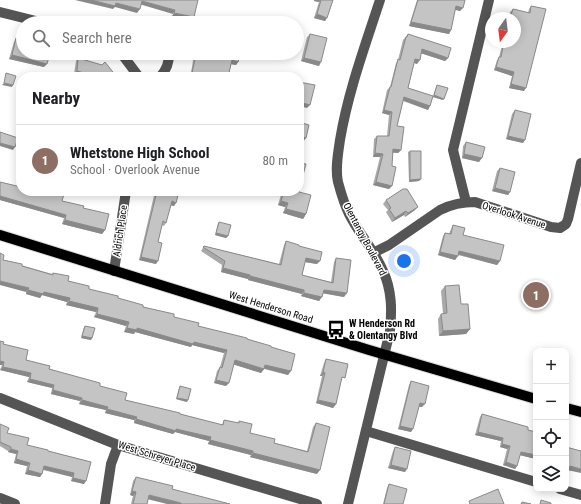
<!DOCTYPE html>
<meta charset="utf-8">
<style>
:root{--surface:#fff;--page:#f6f6f6;--text:#202124;--muted:#757577;--line:#e0e0e0;--accent:#0b8043}
body{margin:0;font-family:"Roboto Condensed",sans-serif;background:var(--page);color:var(--text)}
.controls{position:absolute;right:12px;bottom:12px;display:grid;overflow:hidden;border-radius:8px;box-shadow:0 2px 10px #0003}
.controls button{width:36px;height:36px;display:grid;place-items:center;padding:0;border:0;border-bottom:1px solid var(--line);background:var(--surface);color:var(--text);font:20px sans-serif}
.compass{position:absolute;left:485px;top:12px;width:36px;height:36px;border-radius:50%;background:var(--surface);box-shadow:0 2px 10px #0003;rotate:194deg}
.you{position:absolute;left:404px;top:261px;width:14px;height:14px;margin:-10px;border:3px solid #fff;border-radius:50%;background:#1a73e8;box-shadow:0 0 0 6px #1a73e833}
.badge{display:grid;place-items:center;width:26px;height:26px;border-radius:50%;background:var(--accent);color:#fff;font-size:13px;font-weight:700}
.pin{position:absolute;translate:-50% -50%;border:2px solid #fff;box-shadow:0 1px 4px #0006}
.list{margin:0;padding:0;list-style:none}
h2{display:flex;justify-content:space-between;align-items:center;height:52px;margin:0;padding:0 16px;font-size:17px}
h2 small{font-size:13px;font-weight:400;color:var(--muted)}
.list li{display:grid;grid-template-columns:26px 1fr auto;gap:12px;align-items:center;box-sizing:border-box;height:72px;padding:0 16px;border-top:1px solid var(--line)}
.list b{display:block;font-size:15px;white-space:nowrap}
.list p{margin:0;font-size:13px;white-space:nowrap;color:var(--muted)}
.list em{font-size:13px;font-style:normal;color:var(--muted)}
.icon{flex:none;width:22px;height:22px;fill:none;stroke:currentColor;stroke-width:2;stroke-linecap:round;stroke-linejoin:round}
.map{position:relative;flex:none;width:581px;height:504px;overflow:hidden}
.search{position:absolute;background:var(--surface);box-shadow:0 2px 10px #0003;left:16px;top:16px;width:288px;height:44px;display:flex;align-items:center;gap:10px;box-sizing:border-box;padding:0 14px;border-radius:22px;color:var(--muted);font-size:15px}
.panel{position:absolute;background:var(--surface);box-shadow:0 2px 10px #0003;left:16px;top:72px;width:288px;height:124px;border-radius:16px}
.map>svg:first-child{display:block}
.lines{fill:none;stroke-linecap:round;stroke-linejoin:round}
.major-casing{stroke:#dbdbdb;stroke-width:12}
.minor{stroke:#555;stroke-width:10}
.major{stroke:#000;stroke-width:10}
.wall{fill:#a9a9a9}
.shaded-wall{fill:#898989}
.building{fill:#c4c4c4;stroke:#898989}
.labels{text-anchor:middle;dominant-baseline:central;stroke-width:3;stroke-linejoin:round;paint-order:stroke}
.street-label{font-size:10px;fill:#000;stroke:#fff}
.poi-label{font-size:10px;font-weight:bold;fill:#000;stroke:#fff;text-anchor:start}
</style>
<div class="map">
<svg width="581" height="504" viewBox="0 0 581 504">
<rect width="100%" height="100%" fill="#fff"/>
<g class="lines">
<g class="major-casing">
<path id="major" d="M0,235L369,350L536,399
M566,408L581,412"/>
</g>
<path class="minor" d="M0,12L44,23
M121,53L139,77
M160,77C167,69 169,63 169,53
M466,202L453,150L489,0
M373,253L389,245L440,210C452,204 462,202 475,202L551,227L560,228L566,224L568,219L581,163
M114,271L126,191
M0,398L118,445L317,504
M366,431L536,482
M560,489L581,495
M0,498L15,504
M105,504L111,464L118,445
M348,504L390,331C392,310 392,290 383,271C375,251 359,234 349,214C344,204 341,193 338,182C335,169 338,154 340,140C348,92 365,46 380,0"/>
<use href="#major" class="major"/>
</g>
<path class="wall" d="M314,0H333L325,21L314,18L319,2L314,1Z
M417,0H465L460,11L455,10L451,30L449,34L409,26Z
M531,6L524,91L509,88L512,76L494,70L497,60L499,57L503,42H515V18H509L510,12L513,9L528,13L529,9Z
M310,34L319,66L301,61L307,37Z
M408,34L448,58L445,61L421,53L417,64L414,63L408,88L433,96L436,87L437,85L443,100L433,97L428,110L403,101L397,126L401,150L398,153H393L389,189L373,185L380,157H373L374,139L377,136H387L389,115L382,113L387,90L390,87L396,63L398,60L403,40Z
M16,38L44,67L9,59L14,42Z
M194,53H241L238,62L236,65L231,64L228,77H190L192,67Z
M78,58L116,77H85L74,74L76,61Z
M515,110L523,143L506,139L512,114Z
M466,142L479,162L462,158L463,146Z
M410,151L421,179L419,181L409,182L408,152Z
M500,168L510,192L508,195L492,191L497,171Z
M0,182L62,201L83,208L105,230L102,234L62,224L64,218L0,200Z
M155,191H179L174,206L171,205L166,223L164,226L162,225L158,242L156,264L139,260Z
M282,191H299V192L306,214L303,219L283,213L285,207L278,205Z
M386,200L415,210L405,217L404,215L392,222L386,212L388,210L383,204Z
M219,222L228,236L226,238L215,235L218,223Z
M453,225L463,235L500,261L497,265L458,255L455,260L438,255L443,236L445,233L449,234L451,229Z
M286,241L299,246L317,264L305,262L302,275L331,282L334,262L336,258L344,297L323,293L319,301L301,296L302,294L248,280V279L221,272L222,265L201,251L204,246L279,264L284,245Z
M3,260L52,274L53,273L68,281L89,289L174,317L198,326L247,339L271,347L288,375L264,369L261,373L233,364L226,386L214,383L217,371L220,367L224,353L192,345L191,347L135,332L134,334L124,332L126,326L94,317L96,312L66,305L67,302L42,295L40,298L26,294V292Z
M445,286L470,329L466,334L439,336L438,319L441,314H443L441,291Z
M85,326L92,338L91,340L81,338L84,327Z
M3,344L26,360L49,369L100,386L125,400L222,425L224,420L238,423L239,421L250,433L274,443L307,451L313,427L316,423L317,474L250,457L251,455L208,444L209,441L175,432L173,434L134,423V420L105,413L106,410L79,404L80,401L51,394L52,388L27,382L29,377L0,370L2,365Z
M326,359L342,381H341L336,404L333,408L316,403L322,376H320L324,363Z
M411,381L422,407H419L411,432L398,429L409,385Z
M180,386L187,402L176,399L179,388Z
M482,414L528,430L536,432V459L520,455L517,466L515,469L503,465L507,449L500,447L501,441L475,435L480,417Z
M0,424L7,433L27,445L48,451L91,462L84,484L71,481L72,477L43,470L42,474L40,477L25,474L27,466L14,463L16,454L8,452V451L0,446Z
M395,447L405,472L388,468L393,451Z
M536,462V475L533,474Z
M136,477L148,499L147,504H131L133,496L130,495L133,481Z
M389,484L403,504H383L387,488Z"/>
<path class="shaded-wall" d="M75,0H91L116,3L140,9L137,13L115,7L113,9Z
M314,0H320L319,2L314,1Z
M142,1L175,10L173,14L139,4Z
M456,6L463,8L460,11L454,9Z
M174,13L194,17L191,21L172,16Z
M317,14L327,18L325,21L314,18Z
M411,22L451,30L449,34L409,26Z
M422,49L448,58L445,61L420,53Z
M12,55L47,64L44,67L9,59Z
M304,58L321,62L319,66L301,61Z
M415,59L420,60L417,64L412,62Z
M232,60L238,62L236,65L230,64Z
M496,67L514,72L512,76L494,70Z
M77,71L91,75L90,77H85L74,74Z
M4,83L13,85L12,87L2,85Z
M511,84L526,88L524,91L509,88Z
M434,95L444,99L443,100L433,97Z
M404,97L430,106L428,110L402,100Z
M299,102L310,105L307,108L299,106Z
M384,110L392,112L389,115L382,113Z
M300,136L306,138L303,142L299,141V138Z
M508,136L525,140L523,143L506,139Z
M0,143L15,147L13,150L0,146Z
M393,149L401,150L398,153L391,152Z
M375,153L383,154L380,157H373Z
M464,154L482,158L479,162L462,158Z
M421,179L419,181L409,182L410,180Z
M376,182L392,186L389,189L373,185Z
M495,188L510,192L508,195L492,191Z
M0,196L66,215L64,218L0,200Z
M172,201L176,203L174,206L169,205Z
M281,201L288,203L285,207L278,205Z
M418,207L415,210L405,217L408,213Z
M286,209L306,214L303,219L283,213Z
M406,211L404,215L392,222L395,218Z
M65,220L105,230L102,234L62,224Z
M216,233L228,236L226,238L215,235Z
M459,251L500,261L497,265L457,254Z
M440,252L458,256L455,260L438,255Z
M141,257L158,261L156,264L139,260Z
M306,258L320,261L317,264L304,262Z
M223,268L250,275L248,279L221,272Z
M250,276L304,290L302,294L248,280Z
M0,281L29,288L26,292L0,285Z
M28,290L44,292L70,298L67,302L42,295L40,298L26,294Z
M324,290L347,293L344,297L321,293Z
M304,293L322,297L319,301L301,296Z
M69,301L98,308L96,312L66,305Z
M97,314L129,322L126,326L94,317Z
M127,328H137L227,350L224,353L192,345L191,347L135,332L134,334L124,332Z
M470,329L466,334L439,336L443,331Z
M82,336L92,338L91,340L81,338Z
M235,360L264,369L261,373L232,364Z
M0,361L4,362L2,365H0Z
M265,365L291,371L288,375L263,368Z
M3,367L31,373L29,377L0,370Z
M323,372L325,373L322,376H320Z
M30,379L54,385L52,388L27,382Z
M216,380L229,383L226,386L214,383Z
M53,390L82,398L80,401L51,394Z
M177,398L188,400L187,402L176,399Z
M82,400L108,407L106,410L79,404Z
M318,400L336,404L333,408L316,403Z
M420,403L425,404L422,407L417,406Z
M107,409L137,417L134,420L105,413Z
M136,419L176,429L211,437L209,441L175,432L173,434L134,423Z
M400,426L413,429L411,432L398,429Z
M478,432L503,438L501,441L475,435Z
M210,440L253,451L251,455L208,444Z
M502,444L510,446L507,449L500,447Z
M11,449L18,451L16,454L8,452Z
M521,452L536,455V459L519,455Z
M253,453L320,470L317,474L250,457Z
M16,459L30,463L27,466L14,463Z
M506,462L517,466L515,469L503,465Z
M391,465L407,469L405,472L388,468Z
M44,466L74,473L72,477L42,469Z
M570,466L581,469V473L567,470Z
M28,470L42,474L40,477L25,474Z
M535,471H536V475L533,474Z
M73,478L86,481L84,484L71,481Z
M132,491L136,492L133,496L130,495Z
M149,495L181,503V504H167L147,499Z"/>
<path class="building" d="M91,0H198L194,17L174,13L175,10L142,1L140,9L116,3L115,6Z
M321,0H333L327,18L317,14Z
M418,0H465L463,8L456,6L451,30L411,22Z
M531,6L546,9L526,88L511,84L514,72L496,67L499,57H501L504,42H515V18H510L513,9L530,13Z
M310,34L327,38L321,62L304,58Z
M408,34L451,48L448,58L422,49L420,60L415,59L408,88L433,96L430,106L404,97L397,126L404,127L401,150L393,149L392,166L396,167L392,186L376,182L383,154L375,153L377,136H389L392,112L384,110L390,87H391L398,59L400,60L406,37H407Z
M16,38L23,40V53H50L47,64L12,55Z
M196,53H241L238,62L232,60L228,77H191L194,64Z
M78,58L102,65L105,62L116,76L115,77H93L91,75L77,71Z
M6,73L16,76L13,85L4,83Z
M299,82L315,85L310,105L299,102Z
M437,85L448,88L444,99L434,95Z
M515,110L531,114L525,140L508,136Z
M299,122L309,125L306,138L300,136L299,140Z
M0,132L18,138L15,147L0,143Z
M466,142L485,147L482,158L464,154Z
M410,151H421V179L410,180Z
M299,163L306,164L299,190Z
M500,168L515,172L510,192L495,188Z
M0,182L21,187V191H54L64,194L62,201L84,206L83,208L109,214L105,230L65,220L66,215L0,196Z
M403,189H407L418,207L408,213L406,211L395,218L389,209L391,208L386,200Z
M157,191H179L176,203L172,201L166,223L163,221L158,242L162,243L158,261L141,257Z
M284,191H299V192L311,195L306,214L286,209L288,203L281,201Z
M219,222L231,225L228,236L216,233Z
M453,225L465,228L463,235L504,245L500,261L459,251L458,256L440,252L445,233L451,234Z
M286,241L299,245V246L322,252L320,261L306,258L302,275L333,283L336,258L351,260L347,293L324,290L322,297L304,293V290L250,276V275L223,268L225,261L203,247L204,246L281,265Z
M0,253L4,255L3,260L22,264V266L53,275V273L69,276L68,281L89,286V289L118,296V298L143,305V307L174,314V317L199,323L198,326L247,338V339L271,346V347L295,354L291,371L265,365L264,369L235,360L229,383L216,380L220,367L222,368L227,350L194,342L193,344L137,328V330L127,328L129,322L97,314L98,308L69,301L70,298L44,292L43,294L28,290L29,288L0,281Z
M459,285L461,304H468L470,329L443,331L441,314L447,313L445,286Z
M85,326L95,328L92,338L82,336Z
M0,341L4,342L3,344L28,350L26,360L50,366L49,369L100,383V386L127,393L125,400L180,413V414L223,425L224,420L239,423V421L252,424L250,433L275,439L274,443L308,452L316,423L330,427L320,470L253,453V451L210,440L211,437L176,429V431L136,419L137,417L107,409L108,407L82,400V398L53,390L54,385L30,379L31,373L3,367L4,362L0,361Z
M326,359L348,364L345,378L342,377L336,404L318,400L325,373L323,372Z
M411,381L429,386L425,404L420,403L413,429L400,426Z
M180,386L191,389L188,400L177,398Z
M482,414L528,427V430L536,432V455L521,452L517,466L506,462L510,446L502,444L503,438L478,432Z
M0,424L9,428L7,433L29,438L27,445L48,450V451L91,462L86,481L73,478L74,473L44,466L42,474L28,470L30,463L16,459L18,451L11,449V447L0,442Z
M395,447L411,451L407,469L391,465Z
M566,447L581,451V469L570,466L566,480Z
M136,477L173,486L172,489L230,504H181V503L149,495L147,504H133L136,492L132,491Z
M389,484L407,489L403,504H384Z
M498,489L504,504H470L469,501Z
M541,500L551,503V504H540Z
M522,502L531,504H521Z"/>
<defs>
<g id="bus-bare" transform="scale(1.38)"><path d="M-5-6H5V4H4V6H2V4H-2V6H-4V4H-5ZM-3.5-4V0h7V-4ZM-3.5 1.2v1.5H-2V1.2ZM2 1.2v1.5H3.5V1.2Z" fill="#000" stroke="#fff" stroke-width="2.5" paint-order="stroke"/></g>
</defs>
<g fill-rule="evenodd">
<use href="#bus-bare" x="336" y="329"/>
</g>
<g class="labels">
<g class="street-label">
<text transform="translate(514 215) rotate(18)">Overlook Avenue</text>
<text transform="translate(120 231) rotate(-82)">Aldrich Place</text>
<text transform="translate(365 239) rotate(62)">Olentangy Boulevard</text>
<text transform="translate(271 307) rotate(17)">West Henderson Road</text>
<text transform="translate(157 456) rotate(17)">West Schreyer Place</text>
</g>
<g class="poi-label">
<text x="349" y="323">W Henderson Rd<tspan x="349" dy="12">&amp; Olentangy Blvd</tspan></text>
</g>
</g>
</svg>
<div class="controls">
<button>+</button>
<button>−</button>
<button><svg class="icon" aria-label="locate" viewBox="0 0 24 24"><circle cx="12" cy="12" r="6"/><path d="M12 2v4M12 18v4M2 12h4M18 12h4"/></svg></button>
<button><svg class="icon" aria-label="layers" viewBox="0 0 24 24"><path d="M12 4l9 5-9 5-9-5zM3 14l9 5 9-5"/></svg></button>
</div>
<svg class="compass" viewBox="-18 -18 36 36"><path d="M0-13l5 13h-10z" fill="#e53935"/><path d="M0 13l5-13h-10z" fill="#757577"/></svg>
<div class="you"></div>
<div class="pin badge" style="left:536px;top:295px;background:#8d6e63">1</div>
<div class="search"><svg class="icon" aria-label="search" viewBox="0 0 24 24"><circle cx="10" cy="10" r="6"/><path d="M15 15l6 6"/></svg>Search here</div>
<section class="panel">
<h2>Nearby<small></small></h2>
<ul class="list">
<li><span class="badge" style="background:#8d6e63">1</span><div><b>Whetstone High School</b><p>School · Overlook Avenue</p></div><em>80 m</em></li>
</ul>
</section>
</div>
